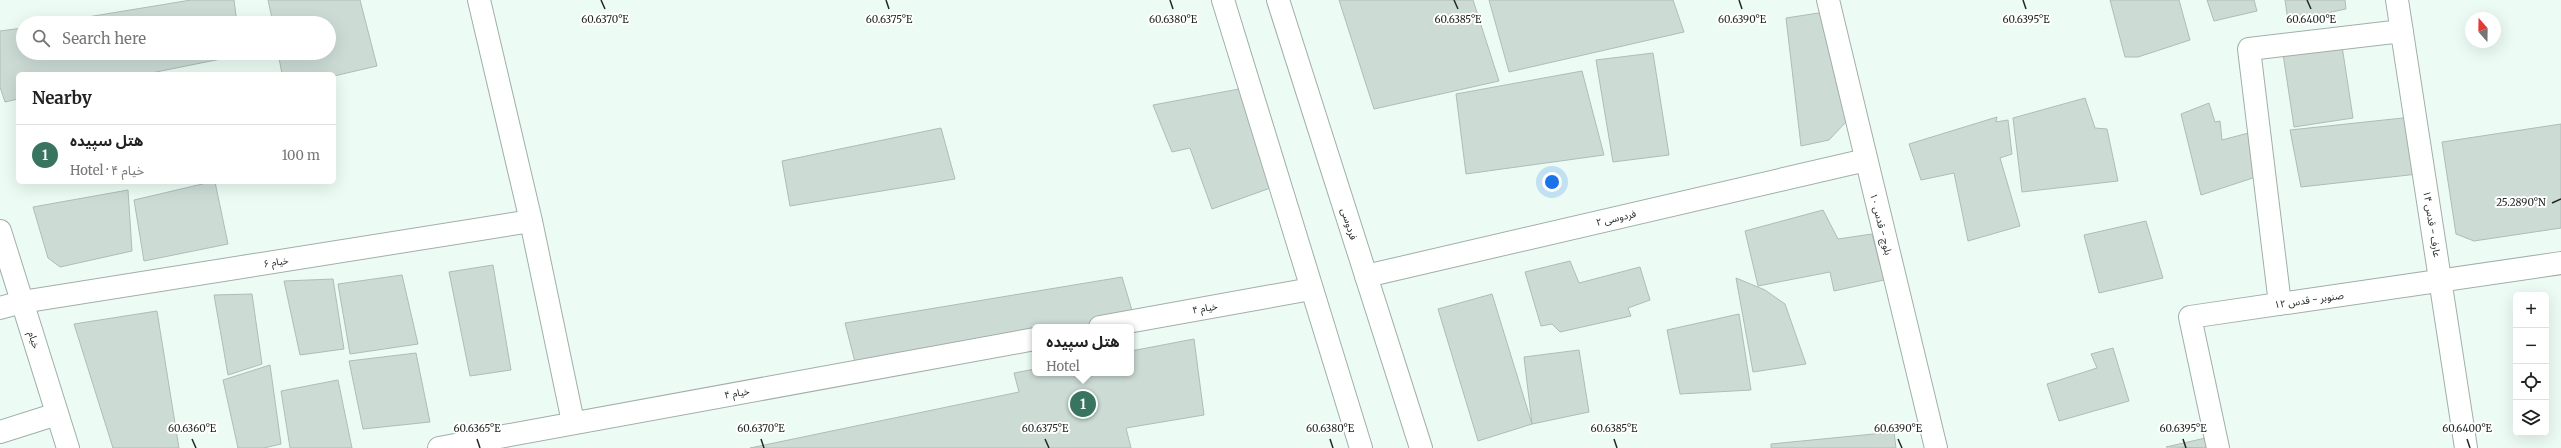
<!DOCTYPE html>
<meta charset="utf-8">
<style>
:root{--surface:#fff;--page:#f2f2f2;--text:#222;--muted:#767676;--line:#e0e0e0;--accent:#38745f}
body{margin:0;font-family:Merriweather,"Noto Sans Arabic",serif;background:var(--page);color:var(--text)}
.controls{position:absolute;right:12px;bottom:12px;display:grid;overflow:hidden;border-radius:6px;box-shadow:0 4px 16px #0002}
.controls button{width:36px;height:36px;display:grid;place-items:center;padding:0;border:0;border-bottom:1px solid var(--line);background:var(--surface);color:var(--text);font:20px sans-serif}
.compass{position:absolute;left:2465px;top:12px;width:36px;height:36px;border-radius:50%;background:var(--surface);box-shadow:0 4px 16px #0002;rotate:340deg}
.you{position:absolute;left:1552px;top:182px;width:14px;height:14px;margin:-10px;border:3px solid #fff;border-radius:50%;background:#1a73e8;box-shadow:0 0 0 6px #1a73e833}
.badge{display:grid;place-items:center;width:26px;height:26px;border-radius:50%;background:var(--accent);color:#fff;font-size:13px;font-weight:700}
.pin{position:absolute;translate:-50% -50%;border:2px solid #fff;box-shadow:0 1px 4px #0006}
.popup{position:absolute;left:1032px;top:324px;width:102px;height:52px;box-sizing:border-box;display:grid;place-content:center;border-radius:6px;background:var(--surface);filter:drop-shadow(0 1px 3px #0005);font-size:13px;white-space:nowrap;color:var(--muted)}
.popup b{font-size:15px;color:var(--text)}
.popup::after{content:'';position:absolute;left:50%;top:100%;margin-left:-8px;border:8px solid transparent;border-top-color:var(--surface)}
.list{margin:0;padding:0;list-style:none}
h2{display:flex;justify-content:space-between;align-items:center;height:52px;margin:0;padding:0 16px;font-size:17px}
h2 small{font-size:13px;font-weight:400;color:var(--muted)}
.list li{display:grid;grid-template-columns:26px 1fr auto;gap:12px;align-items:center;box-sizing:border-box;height:60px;padding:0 16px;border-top:1px solid var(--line)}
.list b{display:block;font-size:15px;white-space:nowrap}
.list p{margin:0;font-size:13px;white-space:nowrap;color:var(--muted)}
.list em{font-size:13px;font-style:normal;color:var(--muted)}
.icon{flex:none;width:22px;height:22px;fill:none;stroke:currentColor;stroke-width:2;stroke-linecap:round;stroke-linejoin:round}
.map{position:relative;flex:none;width:2561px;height:448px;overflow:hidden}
.search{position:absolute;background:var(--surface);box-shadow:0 4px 16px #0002;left:16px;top:16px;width:320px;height:44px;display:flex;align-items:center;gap:10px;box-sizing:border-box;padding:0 14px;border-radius:22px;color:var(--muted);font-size:15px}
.panel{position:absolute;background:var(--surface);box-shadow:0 4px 16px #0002;left:16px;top:72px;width:320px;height:112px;border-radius:6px}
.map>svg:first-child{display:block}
.building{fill:#ccdcd5;stroke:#aebdb7}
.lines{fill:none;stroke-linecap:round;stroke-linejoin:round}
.street-casing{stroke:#a0afa9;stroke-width:24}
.secondary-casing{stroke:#a0afa9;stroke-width:24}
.street{stroke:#fff;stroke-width:22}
.secondary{stroke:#fff;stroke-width:22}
.ticks{fill:none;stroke:#232826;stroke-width:1.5}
.labels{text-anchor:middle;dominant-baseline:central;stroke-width:4;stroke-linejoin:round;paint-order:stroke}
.street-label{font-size:10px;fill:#232826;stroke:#fff}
.ticks-label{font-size:10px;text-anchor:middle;fill:#232826;stroke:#fff;stroke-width:4;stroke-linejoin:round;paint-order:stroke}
</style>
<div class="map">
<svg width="2561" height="448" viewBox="0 0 2561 448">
<rect width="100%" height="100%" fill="#ecfcf5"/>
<path class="building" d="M191,0H234L237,23H51Z
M268,0H360L377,66L334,76V74H282L278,53H329V23H273Z
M1339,0H1473L1499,81L1374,109Z
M1489,0H1673L1684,32L1509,72Z
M2110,0H2179L2190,40L2138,57H2125Z
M2207,0H2254L2257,11L2214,21Z
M2285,0H2345L2346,9L2288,21Z
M1825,12L1846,122L1829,140L1801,146L1786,18Z
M23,28V53H241V55L146,74H18V99L5,102L0,87V31Z
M2342,46L2353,118L2294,127L2283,54Z
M1653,53L1669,155L1613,162L1596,60Z
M1582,71L1604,155L1466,174L1456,94Z
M1239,89L1276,186L1212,209L1190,148L1172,152L1153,105Z
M2085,98L2095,128L2107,129L2118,181L2022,192L2013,118Z
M2209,103L2215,122L2220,121L2222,140L2256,131L2262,175L2201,195L2181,114Z
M1997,117L1996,122L2008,120L2012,154L2000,158L2020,226L1968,241L1954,173L1921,180L1909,144Z
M2412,117L2418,174L2301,187L2290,130Z
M2561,124V228L2474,241L2456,234L2442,142Z
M941,128L955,179L790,206L782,161Z
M211,182H215L228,244L144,261L134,200Z
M128,190L132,251L60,267L48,258L33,207Z
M1823,210L1838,239L1872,234L1884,280L1834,291L1830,272L1758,286L1745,231Z
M2146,221L2163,278L2099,293L2084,235Z
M1570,261L1579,283L1640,267L1650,300L1628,308L1631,316L1560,332L1552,324L1541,326L1525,272Z
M493,265L511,370L470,376L449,272Z
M402,275L418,344L350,354L338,284Z
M1122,277L1134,317L1079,327H1035V335L856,366L845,323Z
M1736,278L1765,290L1785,304L1806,364L1753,372Z
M333,279L344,349L300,355L284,281Z
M252,294L262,364L228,375L214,295Z
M1492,294L1532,424L1478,441L1438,309Z
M157,311L179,448H113L74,324Z
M1739,314L1751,390L1680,394L1667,330Z
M1194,339L1204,415L1126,428L1131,448H750L1019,392L1014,373L1035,369V373H1131V351Z
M2113,348L2129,401L2059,421L2047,384L2097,368L2091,354Z
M1579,350L1589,412L1532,424L1524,357Z
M416,353L430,422L363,429L349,361Z
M270,365L281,444L264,448H238L223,380Z
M338,380L352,448H290L281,391Z
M1894,432L1896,448H1771V444Z
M2210,437L2213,448L2166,447Z"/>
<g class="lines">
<g class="street-casing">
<path id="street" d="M479,0L531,221L573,422
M1828,0L1936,448
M2397,0L2466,448
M1366,276L1866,160
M2280,304L2249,49L2402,31
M0,308L22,302L531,221
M1100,327L1311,289
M0,432L57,414
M439,448L1035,339
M2218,448L2190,317L2561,263"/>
</g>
<g class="secondary-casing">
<path id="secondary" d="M1223,0L1361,448
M1278,0L1421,448
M0,231L68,448"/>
</g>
<use href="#street" class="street"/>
<use href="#secondary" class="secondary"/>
</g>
<path class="ticks" d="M601,0L605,9M886,0L889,9M1170,0L1173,9M1454,0L1458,9M1739,0L1742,9M2023,0L2026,9M2307,0L2311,9M2552,203L2561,199M192,439L196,448M477,439L480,448M761,439L764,448M1045,439L1049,448M1330,439L1333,448M1614,439L1617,448M1898,439L1902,448M2183,439L2186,448M2467,439L2470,448"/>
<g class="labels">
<g class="street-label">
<text transform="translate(1616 218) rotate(-13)">فردوسی ۲</text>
<text transform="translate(1349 224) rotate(72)">فردوسی</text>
<text transform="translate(1881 224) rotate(76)">بلوچ - قدس ۱۰</text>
<text transform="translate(2432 224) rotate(81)">عارف - قدس ۱۴</text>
<text transform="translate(276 262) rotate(-9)">خیام ۶</text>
<text transform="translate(2309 300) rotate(-8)">صنوبر - قدس ۱۲</text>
<text transform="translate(1205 308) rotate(-10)">خیام ۴</text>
<text transform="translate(34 340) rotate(73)">خیام</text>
<text transform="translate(737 393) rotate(-10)">خیام ۴</text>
</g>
</g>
<g class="ticks-label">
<text x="2311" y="23">60.6400°E</text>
<text x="605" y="23">60.6370°E</text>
<text x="889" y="23">60.6375°E</text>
<text x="1173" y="23">60.6380°E</text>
<text x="1458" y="23">60.6385°E</text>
<text x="1742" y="23">60.6390°E</text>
<text x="2026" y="23">60.6395°E</text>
<text x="2521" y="206">25.2890°N</text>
<text x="192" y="432">60.6360°E</text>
<text x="477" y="432">60.6365°E</text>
<text x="761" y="432">60.6370°E</text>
<text x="1045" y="432">60.6375°E</text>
<text x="1330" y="432">60.6380°E</text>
<text x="1614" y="432">60.6385°E</text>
<text x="1898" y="432">60.6390°E</text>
<text x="2183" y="432">60.6395°E</text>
<text x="2467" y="432">60.6400°E</text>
</g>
</svg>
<div class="controls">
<button>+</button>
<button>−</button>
<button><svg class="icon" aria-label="locate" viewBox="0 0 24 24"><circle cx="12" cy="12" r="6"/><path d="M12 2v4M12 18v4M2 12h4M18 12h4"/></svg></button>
<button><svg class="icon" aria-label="layers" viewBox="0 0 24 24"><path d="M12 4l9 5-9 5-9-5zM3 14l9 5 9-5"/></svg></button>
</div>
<svg class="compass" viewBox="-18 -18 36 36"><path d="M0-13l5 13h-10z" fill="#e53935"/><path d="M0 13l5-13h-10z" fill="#767676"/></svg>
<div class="you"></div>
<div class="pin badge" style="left:1083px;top:404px">1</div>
<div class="popup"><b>هتل سپیده</b>Hotel</div>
<div class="search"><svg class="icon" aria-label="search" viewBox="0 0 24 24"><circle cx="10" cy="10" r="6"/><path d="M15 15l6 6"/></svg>Search here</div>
<section class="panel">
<h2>Nearby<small></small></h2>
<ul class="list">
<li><span class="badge">1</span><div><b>هتل سپیده</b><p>Hotel · خیام ۴</p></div><em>100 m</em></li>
</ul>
</section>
</div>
